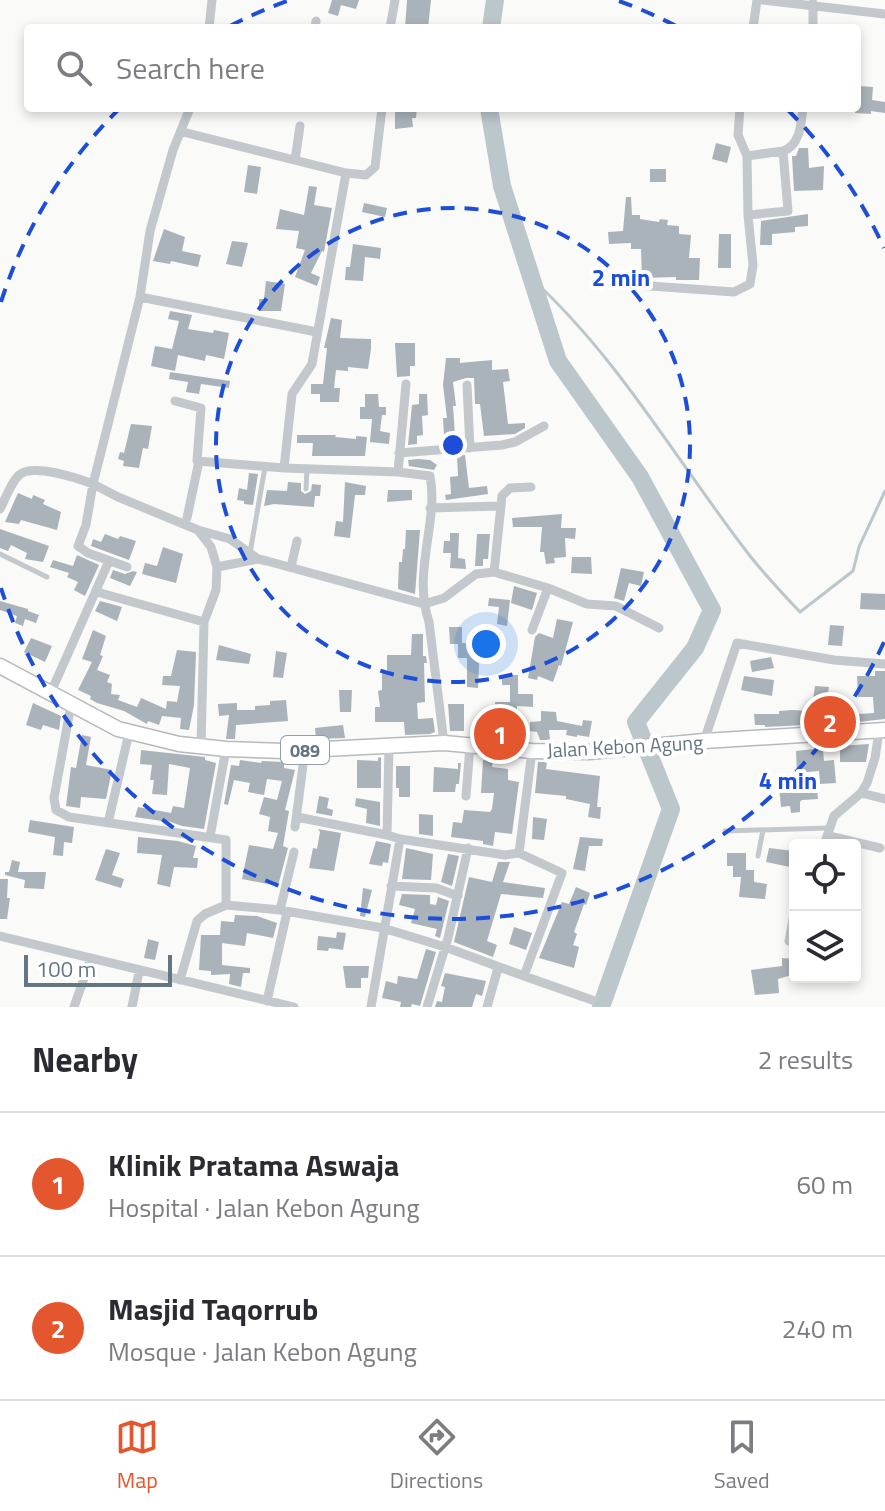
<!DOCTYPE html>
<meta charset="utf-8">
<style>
:root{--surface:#fff;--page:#f7f7f7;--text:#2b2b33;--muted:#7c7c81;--line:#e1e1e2;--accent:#e4572e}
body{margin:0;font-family:"Titillium Web",sans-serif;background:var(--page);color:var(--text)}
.controls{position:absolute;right:24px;bottom:24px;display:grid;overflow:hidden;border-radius:8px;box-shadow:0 4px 12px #0003}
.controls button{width:72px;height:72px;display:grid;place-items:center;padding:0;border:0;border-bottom:2px solid var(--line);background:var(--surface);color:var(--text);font:40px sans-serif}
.scale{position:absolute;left:24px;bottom:20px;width:148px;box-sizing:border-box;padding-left:8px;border:4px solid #657683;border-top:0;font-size:22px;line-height:28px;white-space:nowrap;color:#657683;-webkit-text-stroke:6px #fff;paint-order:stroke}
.you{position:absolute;left:486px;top:644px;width:28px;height:28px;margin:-20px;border:6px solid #fff;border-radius:50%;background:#1a73e8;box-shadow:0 0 0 12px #1a73e833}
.badge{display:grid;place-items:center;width:52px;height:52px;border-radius:50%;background:var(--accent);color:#fff;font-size:26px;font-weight:700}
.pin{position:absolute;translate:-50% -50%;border:4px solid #fff;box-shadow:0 2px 8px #0006}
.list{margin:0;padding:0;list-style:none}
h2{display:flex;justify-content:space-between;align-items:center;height:104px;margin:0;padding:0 32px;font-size:34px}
h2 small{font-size:26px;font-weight:400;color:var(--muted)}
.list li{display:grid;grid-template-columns:52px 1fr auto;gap:24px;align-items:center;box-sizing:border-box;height:144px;padding:0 32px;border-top:2px solid var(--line)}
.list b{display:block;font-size:30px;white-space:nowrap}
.list p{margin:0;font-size:26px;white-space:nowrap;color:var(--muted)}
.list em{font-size:26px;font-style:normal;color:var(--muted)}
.icon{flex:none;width:44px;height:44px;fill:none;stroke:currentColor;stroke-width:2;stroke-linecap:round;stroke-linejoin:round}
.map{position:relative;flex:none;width:885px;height:1007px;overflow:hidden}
.search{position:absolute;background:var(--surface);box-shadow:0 4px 12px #0003;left:24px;right:24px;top:24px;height:88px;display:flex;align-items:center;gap:20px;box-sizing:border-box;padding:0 28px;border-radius:8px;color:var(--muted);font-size:30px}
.sheet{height:392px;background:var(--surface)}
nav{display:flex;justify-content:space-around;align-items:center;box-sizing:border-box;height:112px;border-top:2px solid var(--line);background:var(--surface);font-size:22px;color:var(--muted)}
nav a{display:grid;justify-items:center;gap:4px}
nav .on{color:var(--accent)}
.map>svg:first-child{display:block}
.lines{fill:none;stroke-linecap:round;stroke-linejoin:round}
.stream{stroke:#bbc7cb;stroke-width:3}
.river{stroke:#bbc7cb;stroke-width:18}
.building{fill:#aab3b9}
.primary-casing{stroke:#b5babe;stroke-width:17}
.service{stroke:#c3c8cc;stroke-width:5}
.minor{stroke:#c3c8cc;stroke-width:9}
.primary{stroke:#fff;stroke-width:14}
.ring{fill:none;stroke:#1d4ed8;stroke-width:4;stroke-dasharray:14 10}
.labels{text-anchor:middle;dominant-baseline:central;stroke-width:8;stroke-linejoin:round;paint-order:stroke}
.shield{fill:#fff;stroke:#939fa8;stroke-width:2}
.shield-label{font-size:18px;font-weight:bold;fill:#657683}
.street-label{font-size:20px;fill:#657683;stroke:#fff}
.centre{fill:#1d4ed8;stroke:#fff;stroke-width:4}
.ring-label{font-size:24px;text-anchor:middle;font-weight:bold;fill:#1d4ed8;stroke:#fff;stroke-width:8;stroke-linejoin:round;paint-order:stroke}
</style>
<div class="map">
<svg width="885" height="1007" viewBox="0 0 885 1007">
<rect width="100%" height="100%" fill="#fafaf8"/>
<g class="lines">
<path class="stream" d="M531,278C618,357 676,460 747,552C763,573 782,593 800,612L853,571L859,547L885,491"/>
<path class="river" d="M491,28L495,0
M489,108L502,186L558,361L640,477L712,610L695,648L636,722L671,809L601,1007"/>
</g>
<path class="building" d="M332,0H359L356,9L341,5L338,16L328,13Z
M407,0H431L428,28H405Z
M858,86L873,87L872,100L885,102V113L871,111V114L855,113Z
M395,108H417L416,118H412L413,127L395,129Z
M716,143L731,147L727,163L712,159Z
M799,148H808L809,168L824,166L823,190L794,191L792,156H796Z
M248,165L261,167L257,194L244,192Z
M650,169H666V182H650Z
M309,186L317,187L314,205L332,208L324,252L322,251L311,273L320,277L317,286L295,277L305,250L296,248L299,231L276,229L280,209L304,215Z
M626,197H631L632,215H640V219L659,222L660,219L668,220L667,225L679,226V234L691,235L689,258H700L699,280H676V277L642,278L641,249H631V243L609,244L608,232L623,231Z
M364,203L387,208L385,217L362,212Z
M808,214V226L795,227V232L772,234V245H760L761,221Z
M164,229L185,237L182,251L201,255L198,267L171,261L170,264L153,261Z
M719,234H731V268H718Z
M232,241L248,243L242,267L226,264Z
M353,244L381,248L380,259L365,257L363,281L345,280L346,267H350Z
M266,281L285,284L281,311H259V299H264Z
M170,311L192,315L188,329L213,333L214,330L229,333L224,359L206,355L205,361L178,355L175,371L151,366L155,346L172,349L179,321L168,319Z
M331,318L342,320L340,338L371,339V349L368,369L348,367V371L336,370L334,388H340L339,402H320V394H311V384H323L327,348H324Z
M395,343H415V366H410V376L397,377Z
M446,358H460V363L492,360V370L508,369L510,381L503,382L508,424L525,423V428L515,434L484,436L480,404H475L474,378H466L453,382L456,406H453L455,436H444L443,418H447L443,385Z
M170,372L230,381L229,388L201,384L199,394L186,392L188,382L169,379Z
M365,394H378L379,407H386V415H382L380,431L390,433L389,444L370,442L372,419H360V407H365Z
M419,394H427L428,415L422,416L423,435L417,436V444L408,445L412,405L419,404Z
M131,424L152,426L148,449L143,448L139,468L123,466L124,461L118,459L120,452L124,453Z
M297,435H336L335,437L356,439V436L367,437L365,456H312L313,443H297Z
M465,455L469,488L487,486L488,494L446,500L445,495L451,494L450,477L458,476L457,456Z
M418,459L430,460L437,465L434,470L409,466L408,460Z
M249,473L258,474L253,505L244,504V501L237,500L239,488L247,490Z
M288,482L301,483V491L305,494L311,491L312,484L321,485L320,496H315L314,507L274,504L264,506L267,490L287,491Z
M345,482L366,486L365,495H355L350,538L334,536L336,521L343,522Z
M388,490H412V500L387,502Z
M18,493L32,499L33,495L45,500L43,504L61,512L57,530L21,520L19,524L5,522Z
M562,514L561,528H576L575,539L565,538L566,557L554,558L555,563L546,564L544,552H540L542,527H513L512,518Z
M0,529L49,546L43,562L25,559L27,553L11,545L8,551L0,548Z
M406,530H420L415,594L398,589L399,562H402L403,549H405Z
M450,533H459L458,558L465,559L466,569L450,568L451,553H443L444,541H450Z
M105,534L118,539L120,536L136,541L129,560L91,546L93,539L101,542Z
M477,534H490L488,559H483V566H475Z
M163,547L183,554L176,583L142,574L145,563L157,566Z
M77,555L99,565L85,596L74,590L78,582L67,577L69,573L50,567L53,560L73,566Z
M572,557H591L592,574L571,573Z
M621,568L644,572L641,586L629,583L624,601L614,598Z
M113,570L125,574L133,571L137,572L130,586L110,578Z
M514,586L537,593L532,610L511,603Z
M861,593L885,594V610L860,609Z
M489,598L510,600L507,626L497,624L499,607L488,606Z
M0,601L28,609V611L39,615L36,623L25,619L23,626L15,623L17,616L0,610Z
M100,601L122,607L117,621L95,611Z
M557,619L573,622L561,666L559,665L553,682L538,676L537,680L528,678L535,637L539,633L553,638Z
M830,625L844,626L842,646L828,645Z
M449,627H462V643H480L478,688L467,687V658H458V644H450Z
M93,630L106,636L100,655L103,656L97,670L110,675L107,682L112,684L111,694L120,695L118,700L137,707L141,698L166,709L167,701L177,702L180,686L162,685L163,676H171L177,650L196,652L194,705L189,730L180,729L181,718L162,716L159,725L148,721L147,724L124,711L97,703L90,699L91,696L78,690L92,662L82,659Z
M412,634H423V656H426L427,663H424L425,702L417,703L418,719L433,718L435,732L430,734L405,735L404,722H375V707H380L378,691L382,690V673H387V655H411Z
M31,638L52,646L45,662L24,652Z
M219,645L251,654L249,664L216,660Z
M276,651L287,653L283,678L273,677Z
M771,657L774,668L752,672L750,661Z
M875,671H885V719L858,722V714L874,713L873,697H858L857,676H875Z
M502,675H518V694H533V707L517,706V729H510V739L490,737V728H495V702H510V685H502Z
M744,676L774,680L772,696L741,690Z
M815,686L829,687L827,696L847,698L844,722L830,723V716L811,713Z
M339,690H352L351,712H340Z
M286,700L288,721L236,725L235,739H226L229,715L219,716L218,704L237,703V710H255V706L270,705V701Z
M33,703L61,716L59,730L43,725L41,730L26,725Z
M448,704H464V731H450Z
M792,710L810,711L806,716V725L765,727V725H755L754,714H779V711Z
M541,711L556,712L557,721L582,726L583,720L592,721L589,737L577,735V737L566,735L567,730H549L550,740H540L537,732L530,731V722L541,721Z
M343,725L345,738L316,739L315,728Z
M82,735L91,737L86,765L112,770L106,799L81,797L80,808L66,806L71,767L76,768Z
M869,744L866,762H840V746Z
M814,749L823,750L824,761L834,760L836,783L820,784L819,771L797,773L796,751Z
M141,750L205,757V760L216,763L204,829L182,826L162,819V821L135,817L138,807L171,813L173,806L184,808L190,768L169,764L167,795L152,794L154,780H150L152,765L140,764Z
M381,757V788H357V760L378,761V758Z
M240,760L261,763L262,761L284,762V768L295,770L285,810L289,811L283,846L288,848L278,886L242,879L249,845L273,849L278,833L268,831L270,817L259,814L264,797L277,800L282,781L267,779L264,795L248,792L250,783L234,780L228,805L224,804L231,765L239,766Z
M483,760L493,761L492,767L508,769V780L519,782L512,834L495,832L493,846L483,844V841L451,837L453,822L462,823L464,810L490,812L492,809L494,793H481Z
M538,762H547L546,769L600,776L597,807H601L600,819L588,817L590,804L566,799V796L535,793Z
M458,763H461L459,784H456L455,792H433L434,767L458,769Z
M396,766H410V797H399V788H396Z
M799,776L801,792L817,790L818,799L802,800L800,802V812L791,813L790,806L781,807L778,777Z
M319,796L329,798L327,808L333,810L332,816L316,813Z
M356,798L380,802V826L366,823L367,809L355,806Z
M419,814L433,815V836L419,834Z
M533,817L547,819L544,840L532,839Z
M30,820L74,827L72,843L64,842L63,856L53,855L55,837L28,832Z
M318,829L341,833L334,871L309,868L313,848L317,849L320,832Z
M138,837L178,841L196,846L193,858H198L197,868L174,867L170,887L157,884L162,855L137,853Z
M580,837L603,839L602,846H589L585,871L573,869Z
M376,841L391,844L388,863L383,862L382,866L369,864Z
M406,848L433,854L431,880L402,879Z
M769,848L794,851L795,868L766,862Z
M106,849L120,853L112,875L124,879L121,888L95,880Z
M727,853H746V870H754V882L767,884L765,899L739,897L741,877H733V866H727Z
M448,854L459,856L452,886L441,882Z
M12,860L20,862L18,872H46L44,889L24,888L25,880L5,875V872H9Z
M498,862H510L503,882L545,888L543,898L501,894L487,941L497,945L493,957L454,942L469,877L492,882Z
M0,879H8L7,898H10L7,919H0Z
M576,887L590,893L586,905L584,904L574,932L577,934L573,945L579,947L574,968L539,958L562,902L569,904Z
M363,888L372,890L365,917L360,916Z
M402,894L430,895V904L436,905L438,897L449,901L440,938L435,936L437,929L411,923L415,909L399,905Z
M235,915L257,916L277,923L273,938L247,933L245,946L222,943V965L250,968V973H243L241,987L229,984L230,974L211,975V971L199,970L201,935H220L221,921L234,922Z
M514,927L532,933L526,950L509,944Z
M337,932L346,933L343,950L329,948L328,951L317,950L318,936L336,938Z
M148,939L159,942L155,960L144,958Z
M426,949L436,952L420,1006L412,1004L411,1007H400L401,1002L382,998L386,981L397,984L398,976L417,979Z
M782,958L795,959V974L778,979L779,993L755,995L751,970L782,966Z
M343,966H369L368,978H361V988H346Z
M445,973L486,981L482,996L476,994L472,1007H435L437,1001L442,1002L445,987L441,986Z"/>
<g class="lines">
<g class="primary-casing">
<path id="primary" d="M0,666L118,729L179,744L226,749L284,751L444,743L532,751L589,752L704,741L885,730"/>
</g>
<path class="service" d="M306,489L307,469
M250,553L265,467
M0,554L47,577
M811,718V734
M725,831L828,828
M758,856L763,830"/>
<path class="minor" d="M762,0L885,14
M209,28L212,0
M315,28L316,21
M390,28L395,0
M753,28L757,0
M813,28V3
M382,108L375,167L366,175L346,173L312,364L292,394L284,468L398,472L430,476C439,522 412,571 429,622L444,743
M183,132L346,173
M747,156L783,151
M295,160L300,126
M748,215L788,211L783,151C800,146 801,124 803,108
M637,285L734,292L750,284L753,265L748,215L747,156L738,135L740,108
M140,297L317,332
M467,385L470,448
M175,401L201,408L197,461L284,468
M399,453L502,445L515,442L544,426
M398,472L406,384
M430,508L499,506
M0,509C6,498 10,484 19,475C32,463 77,478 93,484L140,297L150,231L173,150L190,108
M187,518L199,461
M198,530L230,539L258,559
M127,567L88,553L78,546L86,525L93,484L118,497L198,530L211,547L217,567L258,559L267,561L424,604L444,598L476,574L494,572L548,588L587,604L616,606L659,628
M291,567L297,541
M494,572L502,496L510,488L531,487
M97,592L204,622
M532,630L548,588
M51,692L109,561
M71,705L54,798L56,810L69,817L226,840V905
M704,741L737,643L834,660L885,664
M201,746L204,622L216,590L217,567
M861,793L885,799
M466,796L470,746
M297,817L387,835
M108,823L129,733
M295,827L305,750
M829,836L880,848
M210,837L226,749
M400,839L505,855L519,853L532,751
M824,845L834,816L861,793L867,783L875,758L879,731
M391,886L436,888L458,896
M280,910L294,852
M0,936L294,1007
M789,941L795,909
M524,976L592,1000
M180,980L197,921L205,914L226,905L280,910L383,928L445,947L524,976L562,873L519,853
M267,1001L287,912
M74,1007L91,958
M132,1007L139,972
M371,1007L400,839L387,835L389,746
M427,1007L448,938L468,848
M487,1007L498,968"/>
<use href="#primary" class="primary"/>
</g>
<g class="ring">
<circle cx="453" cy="445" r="237"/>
<path d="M884 642A474 474 0 0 1 1 588M1 302A474 474 0 0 1 118 110M230 26A474 474 0 0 1 287 1M619 1A474 474 0 0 1 676 26M788 110A474 474 0 0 1 884 248"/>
</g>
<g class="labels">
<rect class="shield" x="281" y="736" width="48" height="28" rx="6"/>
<g class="shield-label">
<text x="305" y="750">089</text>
</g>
<g class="street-label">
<text transform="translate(625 746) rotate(-3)">Jalan Kebon Agung</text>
</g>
</g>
<circle cx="453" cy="445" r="12" class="centre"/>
<g class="ring-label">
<text x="621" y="286">2 min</text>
<text x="788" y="789">4 min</text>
</g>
</svg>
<div class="controls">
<button><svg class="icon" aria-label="locate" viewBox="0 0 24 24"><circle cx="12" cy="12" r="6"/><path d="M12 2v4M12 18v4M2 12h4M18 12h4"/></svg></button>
<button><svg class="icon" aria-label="layers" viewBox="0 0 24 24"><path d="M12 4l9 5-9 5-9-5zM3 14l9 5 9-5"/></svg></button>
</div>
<div class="scale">100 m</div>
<div class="you"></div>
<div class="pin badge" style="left:500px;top:734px">1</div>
<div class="pin badge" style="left:830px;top:722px">2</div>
<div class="search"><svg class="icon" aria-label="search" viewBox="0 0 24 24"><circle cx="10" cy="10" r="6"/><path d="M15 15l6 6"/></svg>Search here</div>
</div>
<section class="sheet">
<h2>Nearby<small>2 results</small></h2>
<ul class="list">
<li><span class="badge">1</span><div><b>Klinik Pratama Aswaja</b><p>Hospital · Jalan Kebon Agung</p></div><em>60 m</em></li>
<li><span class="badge">2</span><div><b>Masjid Taqorrub</b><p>Mosque · Jalan Kebon Agung</p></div><em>240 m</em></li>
</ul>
</section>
<nav>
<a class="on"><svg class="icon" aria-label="map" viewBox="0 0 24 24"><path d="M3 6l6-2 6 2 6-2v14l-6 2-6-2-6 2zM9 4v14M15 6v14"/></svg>Map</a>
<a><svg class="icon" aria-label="directions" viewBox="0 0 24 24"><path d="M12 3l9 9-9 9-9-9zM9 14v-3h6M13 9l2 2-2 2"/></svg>Directions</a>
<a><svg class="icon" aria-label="saved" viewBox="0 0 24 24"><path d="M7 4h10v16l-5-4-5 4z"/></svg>Saved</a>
</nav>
